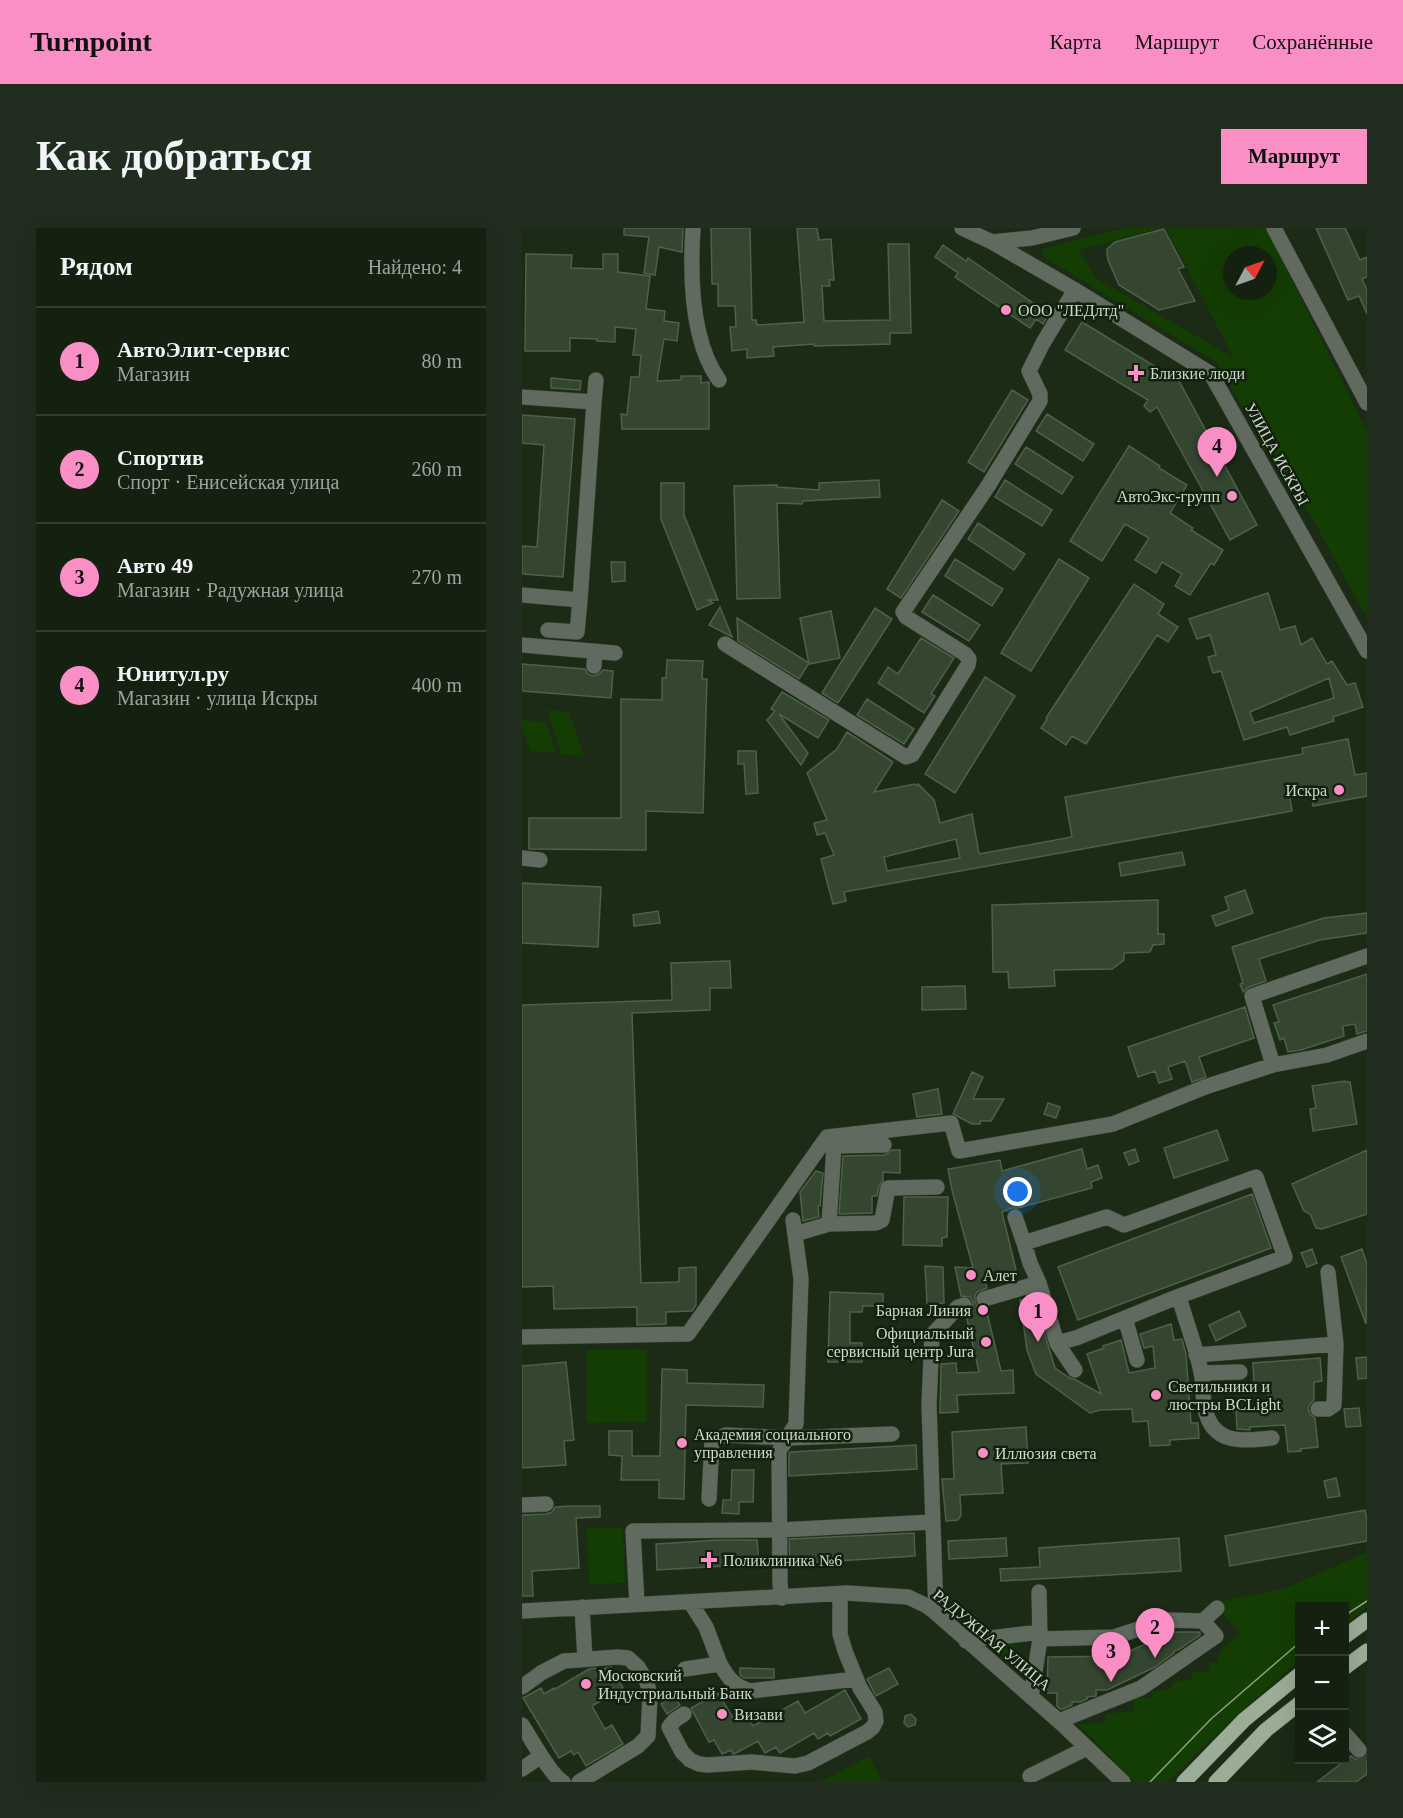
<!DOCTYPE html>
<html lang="ru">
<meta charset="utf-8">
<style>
:root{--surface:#142010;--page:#212d1e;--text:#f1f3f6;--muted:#9da39f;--line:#333e30;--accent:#fa8fc6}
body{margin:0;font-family:"Times New Roman",serif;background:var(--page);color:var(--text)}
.controls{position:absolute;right:18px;bottom:18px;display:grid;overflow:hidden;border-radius:0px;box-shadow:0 6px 24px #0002}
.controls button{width:54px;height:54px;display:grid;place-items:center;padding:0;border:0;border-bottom:2px solid var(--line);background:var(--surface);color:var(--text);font:30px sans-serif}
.compass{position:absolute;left:701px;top:18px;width:54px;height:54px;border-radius:50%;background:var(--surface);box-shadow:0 6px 24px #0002;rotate:49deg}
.you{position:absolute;left:496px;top:964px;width:21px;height:21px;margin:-15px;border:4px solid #fff;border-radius:50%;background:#1a73e8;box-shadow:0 0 0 9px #1a73e833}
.badge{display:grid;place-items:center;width:39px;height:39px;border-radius:50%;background:var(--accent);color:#111;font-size:20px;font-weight:700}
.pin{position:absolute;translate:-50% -50px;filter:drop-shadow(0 2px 3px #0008)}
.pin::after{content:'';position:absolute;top:32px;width:21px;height:18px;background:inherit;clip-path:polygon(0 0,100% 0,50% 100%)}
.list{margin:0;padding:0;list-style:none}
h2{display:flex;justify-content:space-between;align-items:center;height:78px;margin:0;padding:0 24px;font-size:26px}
h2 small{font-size:20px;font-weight:400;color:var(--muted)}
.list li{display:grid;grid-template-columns:39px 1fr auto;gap:18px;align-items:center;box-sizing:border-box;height:108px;padding:0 24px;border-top:2px solid var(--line)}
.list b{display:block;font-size:22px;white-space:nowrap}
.list p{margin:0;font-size:20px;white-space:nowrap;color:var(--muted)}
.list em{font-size:20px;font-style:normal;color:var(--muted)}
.icon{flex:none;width:33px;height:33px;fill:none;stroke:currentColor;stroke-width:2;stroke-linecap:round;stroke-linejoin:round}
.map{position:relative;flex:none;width:845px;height:1554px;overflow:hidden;border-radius:0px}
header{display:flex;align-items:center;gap:36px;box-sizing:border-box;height:84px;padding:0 30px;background:var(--accent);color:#111}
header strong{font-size:28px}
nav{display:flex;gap:33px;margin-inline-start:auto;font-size:21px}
.intro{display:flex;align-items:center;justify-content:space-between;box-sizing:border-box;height:144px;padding:0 36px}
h1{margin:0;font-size:42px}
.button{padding:15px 27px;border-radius:0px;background:var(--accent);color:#111;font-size:21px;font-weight:700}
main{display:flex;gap:36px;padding:0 36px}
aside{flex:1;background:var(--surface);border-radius:0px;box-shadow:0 6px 24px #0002}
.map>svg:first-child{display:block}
.green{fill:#133d02;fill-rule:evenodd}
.building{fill:#34462f;stroke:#4e6049;stroke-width:1.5;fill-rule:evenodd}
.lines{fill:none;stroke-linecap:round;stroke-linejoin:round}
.minor-tunnel{stroke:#364531;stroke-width:15;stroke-dasharray:15 8;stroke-linecap:butt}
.minor-casing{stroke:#384733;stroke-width:16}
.major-casing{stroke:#384733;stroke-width:16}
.minor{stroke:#616a5f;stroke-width:15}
.major{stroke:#9cad97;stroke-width:15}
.tram{stroke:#909c8c;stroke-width:1.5}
.poi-dot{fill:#fa8fc6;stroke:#11210d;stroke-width:2}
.labels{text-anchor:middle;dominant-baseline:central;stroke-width:5;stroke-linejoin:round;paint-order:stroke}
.poi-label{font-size:16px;fill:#cfdacc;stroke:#11210d;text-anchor:start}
.street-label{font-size:16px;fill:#cfdacc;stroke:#11210d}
</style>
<header>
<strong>Turnpoint</strong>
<nav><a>Карта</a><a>Маршрут</a><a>Сохранённые</a></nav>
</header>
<div class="intro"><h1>Как добраться</h1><a class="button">Маршрут</a></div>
<main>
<aside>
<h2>Рядом<small>Найдено: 4</small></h2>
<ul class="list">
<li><span class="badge">1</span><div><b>АвтоЭлит-сервис</b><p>Магазин</p></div><em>80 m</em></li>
<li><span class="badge">2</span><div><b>Спортив</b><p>Спорт · Енисейская улица</p></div><em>260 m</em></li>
<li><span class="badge">3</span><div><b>Авто 49</b><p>Магазин · Радужная улица</p></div><em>270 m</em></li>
<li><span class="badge">4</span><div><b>Юнитул.ру</b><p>Магазин · улица Искры</p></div><em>400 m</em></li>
</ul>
</aside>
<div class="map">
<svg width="845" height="1554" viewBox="0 0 845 1554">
<rect width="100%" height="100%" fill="#1b2b16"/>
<path class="green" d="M601,0H639L557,22L575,51L711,129L644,0H744L845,203V390L788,286L753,235L694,134L522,29L520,21ZM710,27H746V63H710Z
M25,482L47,484L62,528L39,526Z
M0,492L24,494L34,525L8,523L0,500Z
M125,1121V1194L65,1195V1122Z
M101,1299L103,1355L67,1356L65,1300Z
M845,1324V1379L823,1397L822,1378H778L777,1433L714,1488L645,1554H613L556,1496L583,1495V1485L612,1484V1470H630V1463L650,1461V1454L670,1451V1444L687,1443V1435L696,1434L697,1424L718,1405L695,1380L679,1377L761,1361Z
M492,1414L496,1443L466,1416Z
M347,1528L360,1553L357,1554H298Z"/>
<path class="building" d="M102,0H161L160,24L137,19L133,47L122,45L127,9L102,7Z
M189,0H228L230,92H234L235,97L282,94L275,0H295L297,12L309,11L312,52H307L308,58H300L302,93L368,92L366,16H387L389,105H368V116L292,118V116L251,119L252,128L225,130V121L210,123L208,99H214L213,78H196V56H190Z
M794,0H823L838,32L845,29V49L840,51L845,62V86L837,68L826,72Z
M642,1L662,39L656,41L673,73L637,82L597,57L586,32L585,26V21L593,14Z
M421,17L444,33L446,30L527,86L521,96L514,91L508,100L433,49L436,45L413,29Z
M4,26L50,27L49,40L81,41V26H96V44L128,48L124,81L143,83L142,93L157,95L155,113L142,111L135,153L159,152V148H179V155L187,154V201H100L99,186L105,187L109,149H117L119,127H111L114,101L93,99V114L75,113V111L48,110V123H3Z
M560,94L657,153L735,297L708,312L635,179L628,184L622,178L626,172L543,122Z
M29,150L59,153L58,162L29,160Z
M490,162L506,172L462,244L446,234Z
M525,186L572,216L561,233L514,203Z
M0,187L53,191L41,349L0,346V318L15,319L22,217L0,215Z
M607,218L638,238L637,240L665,257L648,285L671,300L669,302L701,322L692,337L689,335L668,367L653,358L660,346L640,334L634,345L613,332L627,310L603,296L580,333L548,313Z
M504,219L551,249L540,266L493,236Z
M357,252L358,269L281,273L280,276L255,275L258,370L215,371L212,258L255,257V259L297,262V255Z
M483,252L530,282L520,298L473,269Z
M139,255H162V287L196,372H186L191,375L175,382L139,291Z
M420,272L437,283L379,370L365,361Z
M456,295L503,326L492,342L446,311Z
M433,331L481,361L470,378L423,348Z
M537,331L567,350L509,443L479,425Z
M89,334H103V353L90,354Z
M612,356L642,376L636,386L656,399L646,414L635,407L564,516L550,508L544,517L519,500L525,491L524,490Z
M746,365L758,402L773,398L779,417L790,410L805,436L810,433L825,457L833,455L841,479L811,489L812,493L768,507L765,499L722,512L699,443L691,445L686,429L694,427L688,407L675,411L667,391ZM807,450L812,470L732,495L728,484Z
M411,367L458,397L447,413L400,384Z
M198,379L210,409L187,397Z
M353,380L370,391L316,475L300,465Z
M309,383L318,430L287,436L278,390Z
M215,390L287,435L277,451L216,413Z
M399,410L432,430L409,466L413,468L402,485L356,455L366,439L376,446Z
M145,432L181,433L180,451H185L181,585L124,583V622L7,621V590H99V471L140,472V450H144Z
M0,436L63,441L66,446L71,448L77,446L81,442L91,443L89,470L0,463Z
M463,449L493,468L433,565L403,546Z
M260,464L307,492L296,510L257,486L286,525L279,537L245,492L253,483L249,481Z
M345,471L392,501L382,516L335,487Z
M325,504L371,534L352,564L393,556L395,558L396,556L412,572L418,595L450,586L457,626L550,609L543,569L781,526L780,520L826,511L833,547L845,545V568L791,578L789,566L768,570L770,583L322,664L324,673L311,676L299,631L312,627L303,605L295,607L292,595L305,592L285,545L315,521ZM434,611L438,630L365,643L362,629Z
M216,523H234L236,565L224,566L222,536H216Z
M660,624L663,637L599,648L597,635Z
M0,655L79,659L76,719L0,715Z
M723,662L731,685L694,698L690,688L707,682L703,669Z
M636,672V706H642V716L631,717L628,724L602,725V732L590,741L532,742L533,758L487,760L486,744H471L470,677Z
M136,683L138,695L112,698L111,687Z
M845,685V705L798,712L737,731L744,753L727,759L721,764L718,756L721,755L710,719L802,690Z
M208,733L209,760H188V782L110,785L119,1055L157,1054V1040L174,1039V1077L170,1083L144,1084V1096L115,1097V1079L32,1081L31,1058L0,1059V777L150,772L149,735Z
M845,746V803L835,806L833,796L821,798L822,808L779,822L766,824L762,810L758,812L752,795L757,794L751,777Z
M443,758L444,781L400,782V759Z
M723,779L732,810L677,829L684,849L670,854L663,833L646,839L650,851L637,855L633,843L616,849L606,819Z
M450,844L461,849L451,871H482L469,893H458V896H450L431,886Z
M823,853V854H828L835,896L791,903L788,881L794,880L790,858Z
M416,861L420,886L395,889L391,866Z
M526,875L538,879L534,890L522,886Z
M695,902L706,932L652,950L642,920Z
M560,921L565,941L576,937L580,950L569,954L570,960L496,980H490L480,984L494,1042L462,1050L465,1060L455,1064L453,1068V1073L455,1078L459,1080H464L479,1143L491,1142L492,1165L435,1167L436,1184L418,1185L419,1136L434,1135L435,1145L457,1144L444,1087L450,1083L451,1074L448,1069L439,1068L433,1039L451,1040L430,962L426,941L478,932L480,943Z
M613,921L617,933L607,937L602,925Z
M370,922H378V945L361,944V952L357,958L355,968H350V985L317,986L321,928L362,927Z
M845,922V986L800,1001L794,1000L788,986L782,983L770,956Z
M294,943L301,945L298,978H296L297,989L281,993L278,964Z
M730,966L749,1020L556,1092L536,1039Z
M382,969H426L425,1009L420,1010V1018L381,1017Z
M790,1021L795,1035L785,1039L779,1025Z
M840,1021L845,1036L844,1096L819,1029Z
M403,1038L421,1039L422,1075L405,1076Z
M308,1064L361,1066V1078H341L340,1084H328V1115H340V1134H306Z
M512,1071L533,1140L548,1150L554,1152L579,1166L565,1126L582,1120L581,1118L599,1112L607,1145L633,1140L631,1118L622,1120L618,1106L649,1096L652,1112L660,1111L664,1126L669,1195H676L677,1210L648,1212V1217L628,1218L626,1193L611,1194L610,1181L578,1182L568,1185L514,1146L505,1122L498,1072Z
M717,1083L724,1098L694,1113L687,1097Z
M845,1129V1150L836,1151L834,1130Z
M798,1130L800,1153L792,1154V1172L788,1176L786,1180L788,1186L793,1190L796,1219L778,1221L779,1223L766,1224L763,1197L728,1199V1202L715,1201L714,1183L747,1180L745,1157L732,1158L731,1135Z
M44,1134L52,1212L42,1213L44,1237L0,1240V1138Z
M140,1141L165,1142V1155L242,1157L241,1179L164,1177L162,1271L137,1270V1252H99L100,1228L87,1227V1203H110V1228H138Z
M837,1180L839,1198L824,1199L822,1181Z
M504,1199L506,1235L479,1236L481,1265L438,1267L439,1287L436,1292L424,1293L420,1251H432L430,1204Z
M394,1217L395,1241L267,1248V1226L268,1224Z
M210,1242H232L231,1274H217V1286L200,1285L201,1272H209Z
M814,1250L818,1268L806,1270L802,1253Z
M51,1278H78V1289L54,1290L57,1340L10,1343L11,1368H0V1287L24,1286L30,1284L33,1279Z
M843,1282L845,1293V1313L708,1338L703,1308Z
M392,1305L393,1328L268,1336L267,1311Z
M484,1310L485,1328L427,1331L426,1313Z
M657,1310L659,1343L479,1353L478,1341L518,1339L517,1320Z
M197,1312H235L237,1336L135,1342L134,1316Z
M650,1404H678V1407L656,1422L652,1423V1425L633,1439L585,1462H574V1468L565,1469V1471L558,1474H550V1477L541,1481H538L535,1478V1465H525L526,1429L597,1428L630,1413L639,1412V1409H649Z
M89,1439L101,1460L70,1478L83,1501L90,1497L101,1516L64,1538L56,1524L52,1527L49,1523L37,1530L1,1470L19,1460L22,1466L32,1460L33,1461L67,1441L74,1440L76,1444L84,1440Z
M218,1440L252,1441V1450H222L218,1447Z
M367,1440L376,1456L354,1468L345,1451Z
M323,1462L339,1491L308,1508L306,1505L296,1511L292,1505L258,1525L254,1519L243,1525L236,1513L214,1525L211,1526L209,1522L200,1526L192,1512L187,1514L169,1480L196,1465L211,1490L223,1484L231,1498L276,1473L283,1485Z
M152,1468L158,1477L145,1486L139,1476Z
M389,1486L394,1491L393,1497L386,1499L382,1495L383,1488Z
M845,1527V1546L834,1554H795L829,1528L833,1531L838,1532Z"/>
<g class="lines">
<path class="minor-tunnel" d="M837,1522L845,1532"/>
<g class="minor-casing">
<path id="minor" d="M171,0C168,47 169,113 197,152
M440,0L470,14L553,62L689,146L845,423
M752,0L845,175
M470,14L510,10L551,0
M0,169L72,174L58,372L0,367
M72,174L74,152
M26,402L55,404L58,372
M203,416L384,529L390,527L446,437L447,431L443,426L384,389L381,384L466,258L518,173V166L507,143L521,115L553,62
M0,417L93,425
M72,438L73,423
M0,630L18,632
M751,837L730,768L845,728
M493,989L502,1015
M307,996L354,995L360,992L366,960L415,959
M273,1006L307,996L312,918L362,917
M657,1069C664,1094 674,1119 679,1144C682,1156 680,1169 683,1181C691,1217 720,1213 750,1210
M462,1071L517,1055L508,1035L502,1015L585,989L602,997L734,949L763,1029L655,1069L554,1110L535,1115L517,1055
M603,1090L615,1132
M0,1109L166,1106L305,909L429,895L437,923L591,896L683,859L751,837L805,827L845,813
M535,1115L553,1142
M674,1127L814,1116L806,1044
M679,1145L718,1144
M796,1181H806L812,1177L814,1116
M187,1271L190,1213L204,1207L265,1210L370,1206
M0,1277L24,1276
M260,1370L258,1356L257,1223L274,1196L279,1051L271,992
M115,1376L111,1303L258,1302L411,1294
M60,1379L63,1431
M0,1383L325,1365L386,1369L405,1378L414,1385L539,1495L601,1554
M414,1385L407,1177L410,1107L436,1079L442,1077
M681,1393L695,1380
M518,1411L592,1409L644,1392L681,1393L694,1408L619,1460L542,1491L539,1495
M444,1413L518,1404
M198,1436C207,1451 211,1457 228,1463L334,1451
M163,1441L198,1436L184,1399L168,1374
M0,1459L19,1445L42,1433L95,1429L106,1430L116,1439L125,1454L128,1468L126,1508L116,1518L57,1554
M509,1469L518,1411L517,1364
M162,1486L153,1492L147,1499L160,1524L168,1532L177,1536L186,1537L230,1534L273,1538L286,1535L345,1504L351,1499L354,1493L353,1484L338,1460L323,1423L318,1406V1366
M0,1497C9,1510 28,1547 41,1554
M822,1505L837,1522
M0,1541L19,1528
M508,1548L565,1520"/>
</g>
<g class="major-casing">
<path id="major" d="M822,1409L845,1392
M822,1440L845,1423
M662,1554L722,1492L778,1446
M694,1554L744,1502L778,1475"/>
</g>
<use href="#minor" class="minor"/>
<use href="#major" class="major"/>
<path class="tram" d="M822,1388L845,1373
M628,1554L689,1491L778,1414"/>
</g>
<g class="poi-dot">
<circle cx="484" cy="82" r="6"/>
<path d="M611 136h6v6h6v6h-6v6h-6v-6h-6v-6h6z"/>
<circle cx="710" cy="268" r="6"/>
<circle cx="817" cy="562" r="6"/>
<circle cx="449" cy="1047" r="6"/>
<circle cx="461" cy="1082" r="6"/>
<circle cx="464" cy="1114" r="6"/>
<circle cx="634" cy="1167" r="6"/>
<circle cx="160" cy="1215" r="6"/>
<circle cx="461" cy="1225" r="6"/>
<path d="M184 1323h6v6h6v6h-6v6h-6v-6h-6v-6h6z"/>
<circle cx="64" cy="1456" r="6"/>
<circle cx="200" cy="1486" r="6"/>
</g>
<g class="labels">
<g class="poi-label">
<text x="496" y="82">ООО "ЛЕДлтд"</text>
<text x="628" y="145">Близкие люди</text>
<text x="698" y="268" text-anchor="end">АвтоЭкс-групп</text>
<text x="805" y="562" text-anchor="end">Искра</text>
<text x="461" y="1047">Алет</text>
<text x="449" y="1082" text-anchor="end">Барная Линия</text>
<text x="452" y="1105" text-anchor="end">Официальный<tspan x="452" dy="18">сервисный центр Jura</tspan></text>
<text x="646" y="1158">Светильники и<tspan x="646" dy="18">люстры BCLight</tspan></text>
<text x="172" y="1206">Академия социального<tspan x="172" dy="18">управления</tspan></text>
<text x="473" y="1225">Иллюзия света</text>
<text x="201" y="1332">Поликлиника №6</text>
<text x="76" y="1447">Московский<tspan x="76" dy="18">Индустриальный Банк</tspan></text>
<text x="212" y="1486">Визави</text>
</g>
<g class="street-label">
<text transform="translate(755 226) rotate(61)">УЛИЦА ИСКРЫ</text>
<text transform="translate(470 1412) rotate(40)">РАДУЖНАЯ УЛИЦА</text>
</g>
</g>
</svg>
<div class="controls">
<button>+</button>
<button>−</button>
<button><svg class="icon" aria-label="layers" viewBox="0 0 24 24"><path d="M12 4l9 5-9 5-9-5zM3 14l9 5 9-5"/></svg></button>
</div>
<svg class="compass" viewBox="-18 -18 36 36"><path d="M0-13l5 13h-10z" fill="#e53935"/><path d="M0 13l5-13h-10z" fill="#9da39f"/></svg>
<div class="you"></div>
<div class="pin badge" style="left:516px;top:1114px">1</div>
<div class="pin badge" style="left:633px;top:1430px">2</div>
<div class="pin badge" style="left:589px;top:1454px">3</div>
<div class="pin badge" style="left:695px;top:249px">4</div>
</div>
</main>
